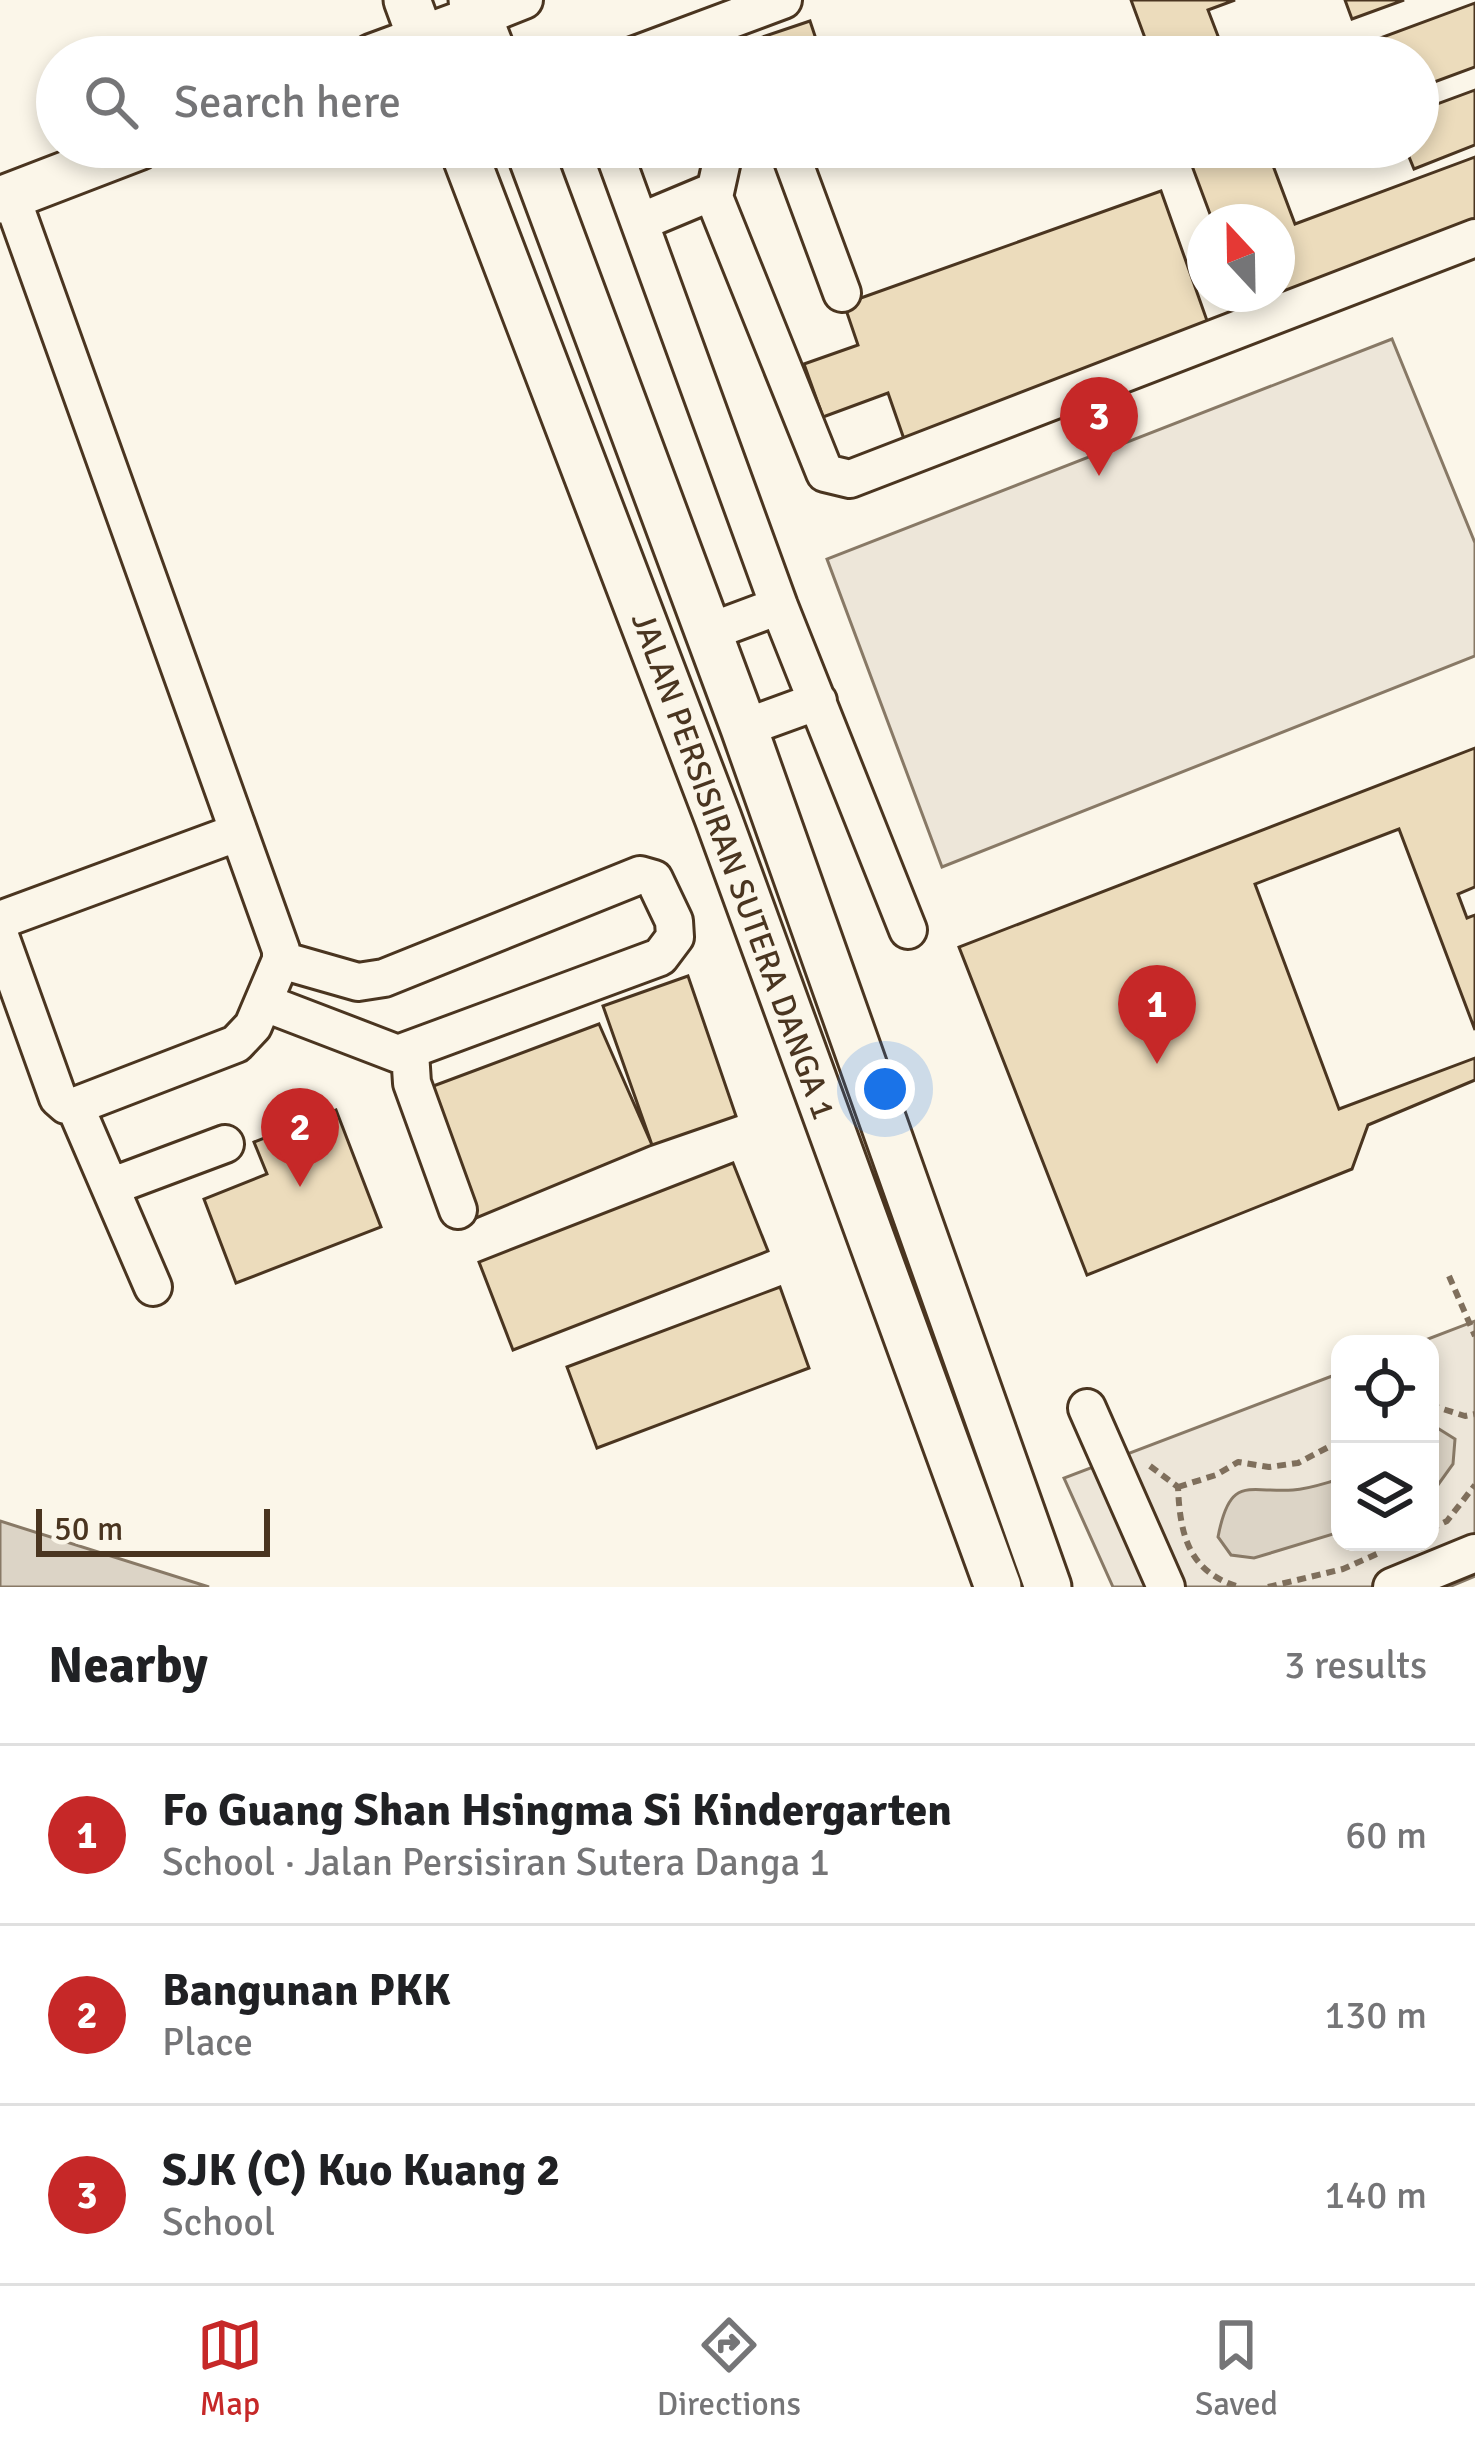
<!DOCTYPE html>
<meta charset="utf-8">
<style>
:root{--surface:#fff;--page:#f2f2f2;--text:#202124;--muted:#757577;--line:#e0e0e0;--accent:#c62828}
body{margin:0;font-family:Signika,sans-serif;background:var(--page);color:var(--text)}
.controls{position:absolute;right:36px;bottom:36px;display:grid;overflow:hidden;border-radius:24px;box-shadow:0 6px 18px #0003}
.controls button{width:108px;height:108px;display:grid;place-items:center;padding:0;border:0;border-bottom:3px solid var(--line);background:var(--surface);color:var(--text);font:60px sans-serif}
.compass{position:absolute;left:1187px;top:204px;width:108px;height:108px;border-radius:50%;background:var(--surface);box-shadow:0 6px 18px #0003;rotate:338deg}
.scale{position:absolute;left:36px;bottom:30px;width:234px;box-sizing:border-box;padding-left:12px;border:6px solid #4a3520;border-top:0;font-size:33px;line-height:42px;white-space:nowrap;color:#4a3520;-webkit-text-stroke:9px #fbf6e9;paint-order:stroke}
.you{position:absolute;left:885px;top:1089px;width:42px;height:42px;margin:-30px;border:9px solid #fff;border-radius:50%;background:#1a73e8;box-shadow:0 0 0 18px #1a73e833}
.badge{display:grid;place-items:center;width:78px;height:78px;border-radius:50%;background:var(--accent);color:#fff;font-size:39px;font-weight:700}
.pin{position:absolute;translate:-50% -99px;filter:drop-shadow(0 3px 6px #0008)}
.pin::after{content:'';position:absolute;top:63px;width:42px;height:36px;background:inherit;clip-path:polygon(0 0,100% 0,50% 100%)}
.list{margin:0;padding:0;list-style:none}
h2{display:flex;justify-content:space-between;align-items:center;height:156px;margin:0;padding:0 48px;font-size:51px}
h2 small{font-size:39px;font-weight:400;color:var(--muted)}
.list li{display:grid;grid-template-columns:78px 1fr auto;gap:36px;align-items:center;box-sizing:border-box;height:180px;padding:0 48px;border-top:3px solid var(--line)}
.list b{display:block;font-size:45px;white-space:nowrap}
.list p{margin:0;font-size:39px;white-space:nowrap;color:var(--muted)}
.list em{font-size:39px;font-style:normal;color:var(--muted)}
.icon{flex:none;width:66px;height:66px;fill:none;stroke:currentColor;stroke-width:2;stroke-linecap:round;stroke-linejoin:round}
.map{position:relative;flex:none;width:1475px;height:1587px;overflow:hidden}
.search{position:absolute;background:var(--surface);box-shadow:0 6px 18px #0003;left:36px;right:36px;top:36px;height:132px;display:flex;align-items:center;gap:30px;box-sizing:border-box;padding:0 42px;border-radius:66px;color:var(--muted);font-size:45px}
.sheet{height:696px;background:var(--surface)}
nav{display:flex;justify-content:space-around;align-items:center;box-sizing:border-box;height:168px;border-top:3px solid var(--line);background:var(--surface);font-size:33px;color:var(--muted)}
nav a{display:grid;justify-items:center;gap:6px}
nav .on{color:var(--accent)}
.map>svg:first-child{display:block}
.green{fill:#ede6d9;stroke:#887966;stroke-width:3}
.water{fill:#dcd4c6;stroke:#887966;stroke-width:3}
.building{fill:#ecdcbc;stroke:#4a3520;stroke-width:3}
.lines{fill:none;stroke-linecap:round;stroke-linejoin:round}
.minor-casing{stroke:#4a3520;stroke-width:42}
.major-casing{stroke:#4a3520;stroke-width:51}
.path{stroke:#7f6f5c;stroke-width:6;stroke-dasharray:9 6;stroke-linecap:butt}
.minor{stroke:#fbf6e9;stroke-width:36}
.major{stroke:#fbf6e9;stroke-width:45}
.labels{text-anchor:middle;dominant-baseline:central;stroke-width:9;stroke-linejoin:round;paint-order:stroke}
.street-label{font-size:33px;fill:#4a3520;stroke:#fbf6e9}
</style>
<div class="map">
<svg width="1475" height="1587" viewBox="0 0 1475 1587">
<rect width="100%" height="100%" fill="#fbf6e9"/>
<path class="green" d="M1392,339L1475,543V656L942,867L827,559Z
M1475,1321V1576L1449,1587H1113L1064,1478L1340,1373V1542H1430V1344H1415Z"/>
<path class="water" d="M1439,1429L1455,1439L1453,1464L1430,1496V1430Z
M1340,1479V1532L1254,1558L1231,1555L1218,1537C1230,1474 1248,1493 1293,1490C1309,1489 1325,1483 1340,1479Z
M0,1521L209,1587H0Z"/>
<path class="building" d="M1131,0H1235L1208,10L1226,57H1152Z
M1345,0H1404L1352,19Z
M1475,3V67L1418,88V57H1329Z
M810,21L822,57H729L727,49Z
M1475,90V145L1414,169L1405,147H1418V111Z
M1185,147H1266L1295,224L1475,157V223L1245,308L1240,294H1277V222H1213Z
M1161,191L1210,329L904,439L888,393L823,417L804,364L858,345L844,304Z
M1475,748V887L1458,894L1467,918L1475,915V1030L1399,829L1255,884L1339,1109L1475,1058V1080L1368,1125L1352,1169L1087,1275L959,947Z
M688,976L736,1116L652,1145L603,1006Z
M599,1024L652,1145L476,1218L428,1088Z
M336,1110L381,1227L236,1283L204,1199L267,1174L254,1142Z
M733,1163L768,1251L513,1350L479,1262Z
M780,1287L809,1368L597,1448L567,1367Z"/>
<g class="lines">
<g class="minor-casing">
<path id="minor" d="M479,18L524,0
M630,57L783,0
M612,147L779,606L908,930
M788,147L842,293
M714,197L725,147
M640,222L707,194L714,197L825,473L850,479L1475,238
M709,632L779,606
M744,728L818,701
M0,920L236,833
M0,936L58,1098L66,1105L75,1106L236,1044L253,1026L281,960V950L11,196
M265,1003L398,1054L660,957L675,937L674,921L654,879L640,875L384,978L358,982L281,960
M410,1052L412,1083L458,1210
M75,1106L153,1287
M110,1187L225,1144
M1087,1408L1166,1587
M1392,1587L1475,1553"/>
</g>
<g class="major-casing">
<path id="major" d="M407,0L428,57
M472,0L494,57
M373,57L479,18
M462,147L718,818L998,1587
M528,147L744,728L1048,1587
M0,200L138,147"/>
</g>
<path class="path" d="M1449,1276L1475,1336
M1430,1405L1465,1416L1475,1414
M1150,1466L1178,1487C1180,1536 1189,1572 1239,1587
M1178,1487L1216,1475L1238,1462L1269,1467L1298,1463L1340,1441
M1430,1529L1447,1521L1475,1485
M1268,1587L1343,1569L1379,1553"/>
<use href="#minor" class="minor"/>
<use href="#major" class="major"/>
</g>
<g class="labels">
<g class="street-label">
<text transform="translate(733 866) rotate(70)">JALAN PERSISIRAN SUTERA DANGA 1</text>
</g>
</g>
</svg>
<div class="controls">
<button><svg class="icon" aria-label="locate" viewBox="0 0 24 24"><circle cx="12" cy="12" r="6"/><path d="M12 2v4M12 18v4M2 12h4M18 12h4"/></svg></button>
<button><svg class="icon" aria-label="layers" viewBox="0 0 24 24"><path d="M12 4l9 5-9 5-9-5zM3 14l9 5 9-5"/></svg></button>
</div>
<svg class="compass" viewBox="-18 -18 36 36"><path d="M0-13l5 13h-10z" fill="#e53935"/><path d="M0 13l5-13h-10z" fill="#757577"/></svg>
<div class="scale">50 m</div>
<div class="you"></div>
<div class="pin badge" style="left:1157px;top:1064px">1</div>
<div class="pin badge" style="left:300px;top:1187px">2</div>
<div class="pin badge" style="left:1099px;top:476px">3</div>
<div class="search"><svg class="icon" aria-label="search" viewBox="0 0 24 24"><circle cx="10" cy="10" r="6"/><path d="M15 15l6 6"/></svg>Search here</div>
</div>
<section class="sheet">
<h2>Nearby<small>3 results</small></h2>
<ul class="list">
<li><span class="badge">1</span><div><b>Fo Guang Shan Hsingma Si Kindergarten</b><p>School · Jalan Persisiran Sutera Danga 1</p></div><em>60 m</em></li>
<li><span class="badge">2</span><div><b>Bangunan PKK</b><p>Place</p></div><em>130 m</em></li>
<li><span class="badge">3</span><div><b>SJK (C) Kuo Kuang 2</b><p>School</p></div><em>140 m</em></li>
</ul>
</section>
<nav>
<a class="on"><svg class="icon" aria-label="map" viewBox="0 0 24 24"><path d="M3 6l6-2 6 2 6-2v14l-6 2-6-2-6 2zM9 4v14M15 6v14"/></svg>Map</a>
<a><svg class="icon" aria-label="directions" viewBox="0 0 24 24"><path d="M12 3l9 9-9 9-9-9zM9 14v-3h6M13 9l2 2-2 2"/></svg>Directions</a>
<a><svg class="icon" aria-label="saved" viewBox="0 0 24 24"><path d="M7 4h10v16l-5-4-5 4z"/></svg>Saved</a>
</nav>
